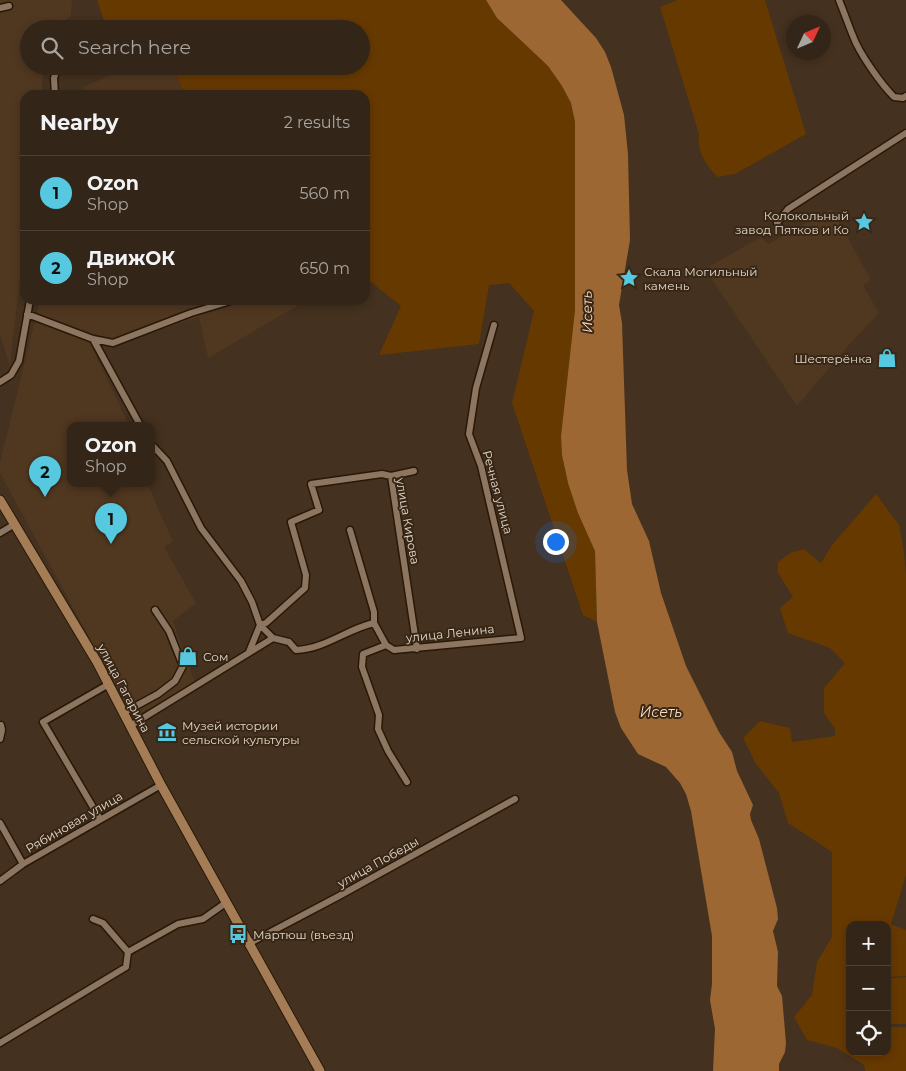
<!DOCTYPE html>
<meta charset="utf-8">
<style>
:root{--surface:#332517;--page:#3b2d20;--text:#f1f3f6;--muted:#a9a5a1;--line:#4e4236;--accent:#56c9e1}
body{margin:0;font-family:Montserrat,sans-serif;background:var(--page);color:var(--text)}
.controls{position:absolute;right:15px;bottom:15px;display:grid;overflow:hidden;border-radius:10px;box-shadow:0 2px 8px #0003}
.controls button{width:45px;height:45px;display:grid;place-items:center;padding:0;border:0;border-bottom:1px solid var(--line);background:var(--surface);color:var(--text);font:25px sans-serif}
.compass{position:absolute;left:786px;top:15px;width:45px;height:45px;border-radius:50%;background:var(--surface);box-shadow:0 2px 8px #0003;rotate:46deg}
.you{position:absolute;left:555px;top:541px;width:18px;height:18px;margin:-12px;border:4px solid #fff;border-radius:50%;background:#1a73e8;box-shadow:0 0 0 8px #1a73e833}
.badge{display:grid;place-items:center;width:32px;height:32px;border-radius:50%;background:var(--accent);color:#111;font-size:16px;font-weight:700}
.pin{position:absolute;translate:-50% -41px;filter:drop-shadow(0 1px 2px #0008)}
.pin::after{content:'';position:absolute;top:26px;width:18px;height:15px;background:inherit;clip-path:polygon(0 0,100% 0,50% 100%)}
.popup{position:absolute;left:67px;top:422px;width:88px;height:65px;box-sizing:border-box;display:grid;place-content:center;border-radius:10px;background:var(--surface);filter:drop-shadow(0 1px 4px #0005);font-size:16px;white-space:nowrap;color:var(--muted)}
.popup b{font-size:19px;color:var(--text)}
.popup::after{content:'';position:absolute;left:50%;top:100%;margin-left:-10px;border:10px solid transparent;border-top-color:var(--surface)}
.list{margin:0;padding:0;list-style:none}
h2{display:flex;justify-content:space-between;align-items:center;height:65px;margin:0;padding:0 20px;font-size:21px}
h2 small{font-size:16px;font-weight:400;color:var(--muted)}
.list li{display:grid;grid-template-columns:32px 1fr auto;gap:15px;align-items:center;box-sizing:border-box;height:75px;padding:0 20px;border-top:1px solid var(--line)}
.list b{display:block;font-size:19px;white-space:nowrap}
.list p{margin:0;font-size:16px;white-space:nowrap;color:var(--muted)}
.list em{font-size:16px;font-style:normal;color:var(--muted)}
.icon{flex:none;width:28px;height:28px;fill:none;stroke:currentColor;stroke-width:2;stroke-linecap:round;stroke-linejoin:round}
.map{position:relative;flex:none;width:906px;height:1071px;overflow:hidden}
.search{position:absolute;background:var(--surface);box-shadow:0 2px 8px #0003;left:20px;top:20px;width:350px;height:55px;display:flex;align-items:center;gap:12px;box-sizing:border-box;padding:0 18px;border-radius:28px;color:var(--muted);font-size:19px}
.panel{position:absolute;background:var(--surface);box-shadow:0 2px 8px #0003;left:20px;top:90px;width:350px;height:215px;border-radius:15px}
.map>svg:first-child{display:block}
.built{fill:#503720}
.green{fill:#663900}
.water{fill:#9c6733}
.lines{fill:none;stroke-linecap:round;stroke-linejoin:round}
.minor-casing{stroke:#2a1807;stroke-width:9}
.secondary-casing{stroke:#2a1807;stroke-width:11}
.minor{stroke:#8c7662;stroke-width:6}
.secondary{stroke:#a47d56;stroke-width:9}
.labels{text-anchor:middle;dominant-baseline:central;stroke-width:4;stroke-linejoin:round;paint-order:stroke}
.poi-label{font-size:12px;fill:#e1d5ca;stroke:#392716;text-anchor:start}
.street-label{font-size:12px;fill:#e1d5ca;stroke:#392716}
.water-label{font-size:14px;font-style:italic;fill:#fadabf;stroke:#392716}
</style>
<div class="map">
<svg width="906" height="1071" viewBox="0 0 906 1071">
<rect width="100%" height="100%" fill="#44311f"/>
<path class="built" d="M0,0H72L71,16L54,29H29V66H44L41,95H25V251L20,278L10,366L0,335Z
M132,66H172L185,95H86L83,87Z
M832,209L871,280L863,285L879,313L846,348L797,406L705,269L761,237L768,244Z
M40,300H300L302,303L208,358L199,317L116,345H91L129,425H71V483H147L173,542L164,547L196,603L173,621L195,683L133,718L0,473V463Z"/>
<path class="green" d="M97,0H486L497,18L548,66L562,86L571,103L575,122V310L561,436L562,455L568,483L595,551L597,622L583,615L512,403L534,311L509,283L489,285L479,344L379,355L401,306L365,277V95H185L172,66H361V29H107Z
M677,0H765L806,134L735,174L717,177C706,165 696,151 699,134L660,7Z
M876,494L899,525L904,552L906,575V875L891,924L906,930V976L887,977V925H850V1052H887V1027H906V1071H865L864,1065L837,1048L807,1040L794,1017L812,995L817,962L832,937V852L788,823L779,793L756,764L743,738L760,721L790,728L792,742L835,736V729L824,713V688L845,663L830,648L788,633L780,608L793,597L778,573V562L790,553L804,549L821,563L832,545Z
M906,977V1024H887V979Z"/>
<path class="water" d="M486,0H561L596,38L605,52L611,67L624,115L628,154L630,240L619,305L622,323L627,470L632,504L649,541L661,593L686,666L719,732L732,752L737,771L753,805L750,814L751,820L759,839L777,908L778,919L773,931L778,952L777,986L782,996L786,1043L785,1052L779,1064V1071H713L715,1029L710,1000L712,984V936L691,811L686,794L680,783L666,767L638,754L621,728L615,712L597,622L595,551L578,513L568,483L562,455L561,436L575,310V122L571,103L562,86L548,66L497,18Z"/>
<g class="lines">
<g class="minor-casing">
<path id="minor" d="M839,0C844,12 848,24 853,36C859,53 881,84 894,97L903,98L906,96
M0,8L9,6
M55,95L54,78L58,66
M777,223L788,209L906,133
M27,314L93,339L113,343L191,313L234,300
M93,339L140,425
M0,382L11,375L19,361L30,300
M151,444L167,461L201,528L241,581L252,602L260,625L273,638
M391,476L414,471
M350,530L374,612V623
M0,533L15,524
M386,645L363,654L362,667L379,715L378,729L388,751L407,782
M249,652L260,625L266,623L305,588L306,575L291,522L319,510L311,484L382,474L391,476L417,649
M123,713L158,694L175,681L183,666L169,631L155,610
M130,726L273,638L289,642L296,650C325,649 347,629 374,623L386,645L394,650L521,638L481,466L469,434L476,388L494,325
M0,739L2,730L1,725
M100,819L43,722L109,684
M0,823L23,864
M0,881L23,864L161,785
M250,943L339,896L515,799
M128,952L178,924L203,919L227,902
M0,1043L126,967L128,952L103,923L93,919"/>
</g>
<g class="secondary-casing">
<path id="secondary" d="M0,500L97,662L161,785L320,1071"/>
</g>
<use href="#minor" class="minor"/>
<use href="#secondary" class="secondary"/>
</g>
<defs>
<g id="sight-bare" transform="scale(1.5)"><path d="M0-6L1.8-2.2L6-1.7L2.9 1.2L3.7 5.4L0 3.3L-3.7 5.4L-2.9 1.2L-6-1.7L-1.8-2.2Z" fill="#56c9e1" stroke="#392716" stroke-width="2.5" paint-order="stroke"/></g>
<g id="shop-bare" transform="scale(1.5)"><path d="M-5-2.5h2.3a2.7 3.5 0 0 1 5.4 0H5L5.5 6h-11ZM-1.5-2.5h3a1.5 2.3 0 0 0-3 0Z" fill="#56c9e1" stroke="#392716" stroke-width="2.5" paint-order="stroke"/></g>
<g id="museum-bare" transform="scale(1.5)"><path d="M0-6L6-3V-2H-6V-3ZM-5-1h2V3h-2ZM-1-1h2V3h-2ZM3-1h2V3H3ZM-6 4H6V6H-6Z" fill="#56c9e1" stroke="#392716" stroke-width="2.5" paint-order="stroke"/></g>
<g id="bus-bare" transform="scale(1.5)"><path d="M-5-6H5V4H4V6H2V4H-2V6H-4V4H-5ZM-3.5-4V0h7V-4ZM-3.5 1.2v1.5H-2V1.2ZM2 1.2v1.5H3.5V1.2Z" fill="#56c9e1" stroke="#392716" stroke-width="2.5" paint-order="stroke"/></g>
</defs>
<g fill-rule="evenodd">
<use href="#sight-bare" x="864" y="222"/>
<use href="#sight-bare" x="629" y="278"/>
<use href="#shop-bare" x="887" y="358"/>
<use href="#shop-bare" x="188" y="656"/>
<use href="#museum-bare" x="167" y="732"/>
<use href="#bus-bare" x="238" y="934"/>
</g>
<g class="labels">
<g class="poi-label">
<text x="849" y="215" text-anchor="end">Колокольный<tspan x="849" dy="14">завод Пятков и Ко</tspan></text>
<text x="644" y="271">Скала Могильный<tspan x="644" dy="14">камень</tspan></text>
<text x="872" y="358" text-anchor="end">Шестерёнка</text>
<text x="203" y="656">Сом</text>
<text x="182" y="725">Музей истории<tspan x="182" dy="14">сельской культуры</tspan></text>
<text x="253" y="934">Мартюш (въезд)</text>
</g>
<g class="street-label">
<text transform="translate(498 492) rotate(75)">Речная улица</text>
<text transform="translate(408 521) rotate(80)">улица Кирова</text>
<text transform="translate(450 633) rotate(-6)">улица Ленина</text>
<text transform="translate(124 688) rotate(62)">улица Гагарина</text>
<text transform="translate(74 822) rotate(-30)">Рябиновая улица</text>
<text transform="translate(378 862) rotate(-29)">улица Победы</text>
</g>
<g class="water-label">
<text transform="translate(587 312) rotate(-91)">Исеть</text>
<text x="661" y="712">Исеть</text>
</g>
</g>
</svg>
<div class="controls">
<button>+</button>
<button>−</button>
<button><svg class="icon" aria-label="locate" viewBox="0 0 24 24"><circle cx="12" cy="12" r="6"/><path d="M12 2v4M12 18v4M2 12h4M18 12h4"/></svg></button>
</div>
<svg class="compass" viewBox="-18 -18 36 36"><path d="M0-13l5 13h-10z" fill="#e53935"/><path d="M0 13l5-13h-10z" fill="#a9a5a1"/></svg>
<div class="you"></div>
<div class="pin badge" style="left:111px;top:544px">1</div>
<div class="popup"><b>Ozon</b>Shop</div>
<div class="pin badge" style="left:45px;top:497px">2</div>
<div class="search"><svg class="icon" aria-label="search" viewBox="0 0 24 24"><circle cx="10" cy="10" r="6"/><path d="M15 15l6 6"/></svg>Search here</div>
<section class="panel">
<h2>Nearby<small>2 results</small></h2>
<ul class="list">
<li><span class="badge">1</span><div><b>Ozon</b><p>Shop</p></div><em>560 m</em></li>
<li><span class="badge">2</span><div><b>ДвижОК</b><p>Shop</p></div><em>650 m</em></li>
</ul>
</section>
</div>
